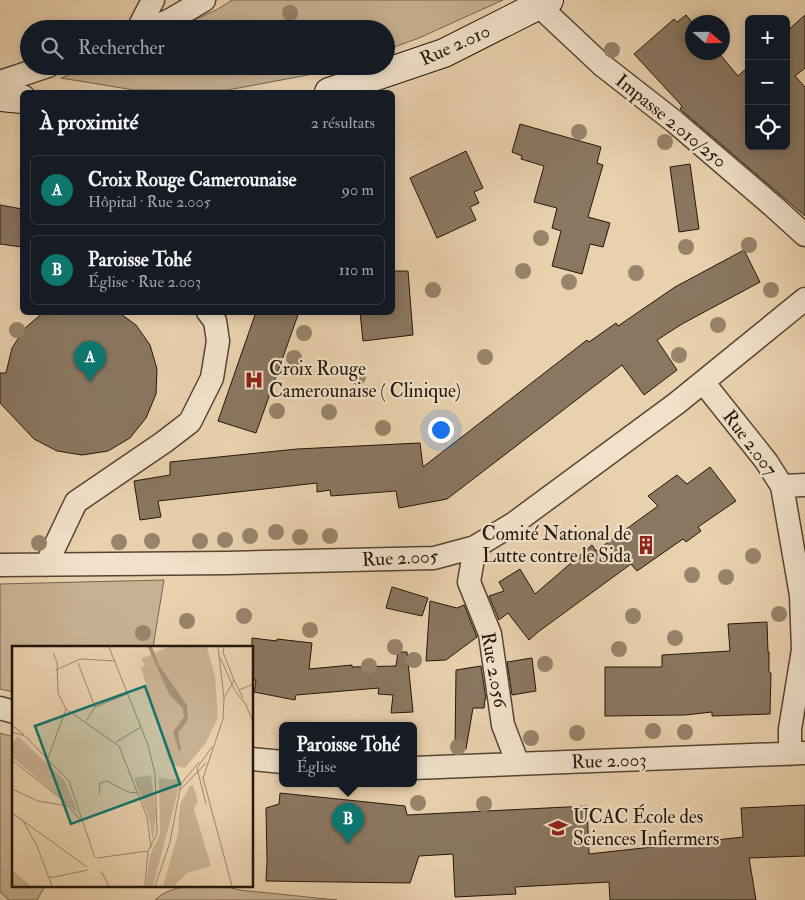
<!DOCTYPE html>
<html lang="fr">
<meta charset="utf-8">
<style>
:root{--surface:#171b24;--page:#242831;--text:#f1f3f6;--muted:#9ea1a6;--line:#363941;--accent:#0f766e}
body{margin:0;font-family:"IM FELL Double Pica",serif;background:var(--page);color:var(--text)}
.controls{position:absolute;right:15px;top:15px;display:grid;overflow:hidden;border-radius:8px;box-shadow:0 2px 12px #0003}
.controls button{width:45px;height:45px;display:grid;place-items:center;padding:0;border:0;border-bottom:1px solid var(--line);background:var(--surface);color:var(--text);font:25px sans-serif}
.compass{position:absolute;left:685px;top:15px;width:45px;height:45px;border-radius:50%;background:var(--surface);box-shadow:0 2px 12px #0003;rotate:110deg}
.you{position:absolute;left:440px;top:429px;width:18px;height:18px;margin:-12px;border:4px solid #fff;border-radius:50%;background:#1a73e8;box-shadow:0 0 0 8px #1a73e833}
.badge{display:grid;place-items:center;width:32px;height:32px;border-radius:50%;background:var(--accent);color:#fff;font-size:16px;font-weight:700}
.pin{position:absolute;translate:-50% -41px;filter:drop-shadow(0 1px 2px #0008)}
.pin::after{content:'';position:absolute;top:26px;width:18px;height:15px;background:inherit;clip-path:polygon(0 0,100% 0,50% 100%)}
.popup{position:absolute;left:279px;top:722px;width:138px;height:65px;box-sizing:border-box;display:grid;place-content:center;border-radius:8px;background:var(--surface);filter:drop-shadow(0 1px 4px #0005);font-size:16px;white-space:nowrap;color:var(--muted)}
.popup b{font-size:19px;color:var(--text)}
.popup::after{content:'';position:absolute;left:50%;top:100%;margin-left:-10px;border:10px solid transparent;border-top-color:var(--surface)}
.list{margin:0;padding:0;list-style:none}
h2{display:flex;justify-content:space-between;align-items:center;height:65px;margin:0;padding:0 20px;font-size:21px}
h2 small{font-size:16px;font-weight:400;color:var(--muted)}
.list li{display:grid;grid-template-columns:32px 1fr auto;gap:15px;align-items:center;box-sizing:border-box;height:70px;margin:0 10px 10px;padding:0 10px;border:1px solid var(--line);border-radius:8px}
.list b{display:block;font-size:19px;white-space:nowrap}
.list p{margin:0;font-size:16px;white-space:nowrap;color:var(--muted)}
.list em{font-size:16px;font-style:normal;color:var(--muted)}
.icon{flex:none;width:28px;height:28px;fill:none;stroke:currentColor;stroke-width:2;stroke-linecap:round;stroke-linejoin:round}
.map{position:relative;flex:none;width:805px;height:900px;overflow:hidden}
.search{position:absolute;background:var(--surface);box-shadow:0 2px 12px #0003;left:20px;top:20px;width:375px;height:55px;display:flex;align-items:center;gap:12px;box-sizing:border-box;padding:0 18px;border-radius:28px;color:var(--muted);font-size:19px}
.panel{position:absolute;background:var(--surface);box-shadow:0 2px 12px #0003;left:20px;top:90px;width:375px;height:225px;border-radius:8px}
.map>svg:first-child{display:block}
.green{fill:#c8b193;stroke:#766450}
.building{fill:#8a7761;stroke:#23160d}
.lines{fill:none;stroke-linecap:round;stroke-linejoin:round}
.street-casing{stroke:#554535;stroke-width:25}
.secondary-casing{stroke:#23160d;stroke-width:30}
.street{stroke:#f1e1ca;stroke-width:22}
.secondary{stroke:#f1e1ca;stroke-width:28}
.tree{fill:#98836b}
.labels{text-anchor:middle;dominant-baseline:central;stroke-width:4.5;stroke-linejoin:round;paint-order:stroke}
.street-label{font-size:19px;fill:#23160d;stroke:#f1e1ca}
.poi-label{font-size:19px;fill:#23160d;stroke:#f1e1ca;text-anchor:start}
.inset-road{fill:none;stroke:#9a866e;stroke-width:1}
.view{fill:#0f766e;fill-opacity:0.15;stroke:#0f766e;stroke-width:2.5}
.inset-edge{fill:none;stroke:#23160d;stroke-width:2.5}
</style>
<div class="map">
<svg width="805" height="900" viewBox="0 0 805 900">
<rect width="100%" height="100%" fill="#ead1ae"/>
<filter id="stains"><feTurbulence type="fractalNoise" baseFrequency=".004" numOctaves="4"/><feColorMatrix values="0 0 0 0 .2 0 0 0 0 .09 0 0 0 0 .02 0 0 0 .5 -.17"/></filter>
<radialGradient id="worn" r=".72"><stop offset=".6" stop-color="#630" stop-opacity="0"/><stop offset="1" stop-color="#630" stop-opacity=".3"/></radialGradient>
<path class="green" d="M232,0H503L419,38L386,50V29H175L218,9Z
M90,66H343L334,70L228,90H134L61,78Z
M164,580L153,647L14,648V692L0,689V584Z
M0,733L14,737V886H45L37,900H9L0,892Z
M185,886H225L239,890L337,900H155C163,892 174,889 185,886Z"/>
<path class="building" d="M686,15L692,22V52H718L738,76L749,66V146H786V32L805,15V68L795,76L805,87V216L680,109L682,106L634,54L674,19L677,22Z
M520,124L601,147L597,163L603,165L588,217L610,223L603,247L590,244L582,274L552,266L561,231L552,228L557,208L534,202L544,166L521,159L522,156L512,152Z
M466,151L483,188L474,192L479,203L470,207L476,220L437,238L410,178Z
M690,164L699,229L679,232L670,167Z
M0,205L22,209V247L0,244Z
M744,250L760,282L682,324L657,340L677,370L644,395L622,365L447,499L399,508L396,491L331,496L330,490L317,492V483L158,501L161,517L140,520L134,481L170,475V462L297,449L420,443L423,467L587,340L589,342L616,323L618,326L675,287Z
M392,271H408L413,335L363,341L360,312H392Z
M44,312H118L136,325L150,345L157,369L156,394L146,418L130,438L108,451L82,455L57,451L34,439L0,403V373H6L12,348L25,328Z
M256,312H299L256,433L218,421Z
M710,467L736,501L698,527L701,531L686,542L683,539L637,571L631,564L538,632L529,640L508,613L499,620L489,596L504,591L499,582L520,569L535,594L592,545L596,551L658,506L648,496L677,475L687,484Z
M392,587L428,598L422,616L386,608Z
M430,601L457,608L464,605L477,637L446,660L426,661Z
M767,622L768,652H769V672L771,673L770,714L712,716V712L685,715L605,716V667H662V655L730,651L728,624Z
M252,638L277,641V639L312,643L309,669L352,665V667L396,666L398,652H407L413,712L391,713L393,695L378,694L379,688L296,695L295,700L254,692L256,680H252Z
M532,658L536,691L512,695L507,662Z
M481,666L486,699H485L484,708H473L466,749L455,748L456,670Z
M280,793L405,806L407,815L587,806L589,854L743,837L741,808L805,805V856L749,858L756,900H610L609,882L515,887L516,894L455,897L453,854L419,856L410,883L266,881L267,862L266,808L279,804Z"/>
<g class="lines">
<g class="street-casing">
<path id="street" d="M538,5L602,65L675,122L773,206L805,235
M138,29L153,0
M151,29L172,19L204,0
M0,82L48,66
M703,382L766,461L782,486L805,485
M782,486L801,595L803,650L790,729V754
M475,547L469,582L490,634L503,725L518,764
M0,565L228,563L434,558L475,547L513,524L677,403L805,299
M46,565L76,502L164,442L190,422L212,378L218,341L215,321L208,312
M0,708L14,712
M252,759L283,762
M413,768L805,753"/>
</g>
<g class="secondary-casing">
<path id="secondary" d="M329,92L444,53L549,0
M0,97L22,99"/>
</g>
<use href="#street" class="street"/>
<use href="#secondary" class="secondary"/>
</g>
<g class="tree">
<circle cx="290" cy="13" r="8"/>
<circle cx="612" cy="50" r="8"/>
<circle cx="579" cy="132" r="8"/>
<circle cx="665" cy="142" r="8"/>
<circle cx="541" cy="238" r="8"/>
<circle cx="749" cy="245" r="8"/>
<circle cx="686" cy="247" r="8"/>
<circle cx="523" cy="271" r="8"/>
<circle cx="636" cy="273" r="8"/>
<circle cx="569" cy="282" r="8"/>
<circle cx="433" cy="290" r="8"/>
<circle cx="771" cy="290" r="8"/>
<circle cx="718" cy="325" r="8"/>
<circle cx="17" cy="330" r="8"/>
<circle cx="304" cy="333" r="8"/>
<circle cx="679" cy="355" r="8"/>
<circle cx="485" cy="357" r="8"/>
<circle cx="294" cy="358" r="8"/>
<circle cx="358" cy="377" r="8"/>
<circle cx="277" cy="411" r="8"/>
<circle cx="329" cy="412" r="8"/>
<circle cx="383" cy="428" r="8"/>
<circle cx="276" cy="532" r="8"/>
<circle cx="250" cy="536" r="8"/>
<circle cx="330" cy="536" r="8"/>
<circle cx="300" cy="537" r="8"/>
<circle cx="225" cy="540" r="8"/>
<circle cx="152" cy="541" r="8"/>
<circle cx="200" cy="541" r="8"/>
<circle cx="119" cy="542" r="8"/>
<circle cx="39" cy="543" r="8"/>
<circle cx="753" cy="556" r="8"/>
<circle cx="692" cy="575" r="8"/>
<circle cx="726" cy="577" r="8"/>
<circle cx="779" cy="614" r="8"/>
<circle cx="244" cy="616" r="8"/>
<circle cx="633" cy="616" r="8"/>
<circle cx="187" cy="621" r="8"/>
<circle cx="310" cy="630" r="8"/>
<circle cx="143" cy="633" r="8"/>
<circle cx="675" cy="638" r="8"/>
<circle cx="395" cy="647" r="8"/>
<circle cx="619" cy="649" r="8"/>
<circle cx="414" cy="660" r="8"/>
<circle cx="545" cy="664" r="8"/>
<circle cx="369" cy="666" r="8"/>
<circle cx="653" cy="731" r="8"/>
<circle cx="685" cy="732" r="8"/>
<circle cx="577" cy="733" r="8"/>
<circle cx="531" cy="738" r="8"/>
<circle cx="458" cy="747" r="8"/>
<circle cx="418" cy="803" r="8"/>
<circle cx="484" cy="804" r="8"/>
</g>
<defs>
<g id="hospital-bare" transform="scale(1.5)"><path d="M-5-5h3v3.5h4V-5h3V5h-3V1.5h-4V5h-3Z" fill="#8f2418" stroke="#f1e1ca" stroke-width="2.5" paint-order="stroke"/></g>
<g id="building-bare" transform="scale(1.5)"><path d="M-4-6H4V6H1V3H-1V6H-4ZM-2.5-4.3h1.7v1.8h-1.7ZM.8-4.3h1.7v1.8H.8ZM-2.5-1h1.7V.8h-1.7ZM.8-1h1.7V.8H.8Z" fill="#8f2418" stroke="#f1e1ca" stroke-width="2.5" paint-order="stroke"/></g>
<g id="school-bare" transform="scale(1.5)"><path d="M0-5L7-2L0 1L-7-2ZM-4 1L0 2.5L4 1V4Q0 6-4 4Z" fill="#8f2418" stroke="#f1e1ca" stroke-width="2.5" paint-order="stroke"/></g>
</defs>
<g fill-rule="evenodd">
<use href="#hospital-bare" x="254" y="380"/>
<use href="#building-bare" x="646" y="545"/>
<use href="#school-bare" x="558" y="828"/>
</g>
<g class="labels">
<g class="street-label">
<text transform="translate(455 45) rotate(-24)">Rue 2.010</text>
<text transform="translate(671 121) rotate(39)">Impasse 2.010/250</text>
<text transform="translate(750 443) rotate(53)">Rue 2.007</text>
<text transform="translate(400 558) rotate(-3)">Rue 2.005</text>
<text transform="translate(494 670) rotate(80)">Rue 2.056</text>
<text transform="translate(609 761) rotate(-2)">Rue 2.003</text>
</g>
<g class="poi-label">
<text x="269" y="369">Croix Rouge<tspan x="269" dy="22">Camerounaise ( Clinique)</tspan></text>
<text x="631" y="534" text-anchor="end">Comité National de<tspan x="631" dy="22">Lutte contre le Sida</tspan></text>
<text x="573" y="817">UCAC École des<tspan x="573" dy="22">Sciences Infiermers</tspan></text>
</g>
</g>
<g transform="translate(12 646)">
<rect width="241" height="241" fill="#ead1ae"/>
<path d="M155,1H195L203,31L206,71L194,97L173,122L161,119L157,114L129,21L133,20L129,13ZM6,90L52,134L66,167L0,111V97ZM139,129L144,166L141,196L137,173L122,132ZM147,132L169,134L141,240H134L138,209L148,188ZM181,139L186,155L182,163L199,220L175,227L162,240H151L166,188L168,158L178,140ZM0,224L3,227L19,240H0Z" fill="#c8b193"/>
<path d="M136,1H140L147,19L175,59L176,74L166,87L169,104L167,105L161,86L172,71L171,63L157,48Z" fill="#a69177"/>
<path class="inset-road" d="M97,1L136,99L143,128L145,188L136,205L133,240M206,1L212,52L211,73L191,132L220,240M212,1L211,6L222,34L212,52M41,7L45,16L46,47L54,63L107,100L135,171L139,202M208,11L223,45L235,60M66,17L83,61L74,75M44,24L68,13L103,15M222,34L231,52M227,44L241,38M234,59L241,76M83,61L115,48M0,79L12,89M0,86L13,90L57,135L83,212M104,96L129,81M36,112L54,63M0,114L53,156L69,175M0,143L26,155L57,160M168,144L194,117M87,148L88,137L95,135L116,146L125,147M194,158L185,122L200,101M0,167L75,221M11,175L25,200L40,240M85,212L136,205M89,225L97,240M37,232L76,224M143,240L158,196L169,138L187,116"/>
<path class="view" d="M133,40L168,138L59,178L23,80Z"/>
<rect width="241" height="241" class="inset-edge"/>
</g>
<rect width="100%" height="100%" filter="url(#stains)"/>
<rect width="100%" height="100%" fill="url(#worn)"/>
</svg>
<div class="controls">
<button>+</button>
<button>−</button>
<button><svg class="icon" aria-label="locate" viewBox="0 0 24 24"><circle cx="12" cy="12" r="6"/><path d="M12 2v4M12 18v4M2 12h4M18 12h4"/></svg></button>
</div>
<svg class="compass" viewBox="-18 -18 36 36"><path d="M0-13l5 13h-10z" fill="#e53935"/><path d="M0 13l5-13h-10z" fill="#9ea1a6"/></svg>
<div class="you"></div>
<div class="pin badge" style="left:90px;top:382px">A</div>
<div class="pin badge" style="left:348px;top:844px">B</div>
<div class="popup"><b>Paroisse Tohé</b>Église</div>
<div class="search"><svg class="icon" aria-label="search" viewBox="0 0 24 24"><circle cx="10" cy="10" r="6"/><path d="M15 15l6 6"/></svg>Rechercher</div>
<section class="panel">
<h2>À proximité<small>2 résultats</small></h2>
<ul class="list">
<li><span class="badge">A</span><div><b>Croix Rouge Camerounaise</b><p>Hôpital · Rue 2.005</p></div><em>90 m</em></li>
<li><span class="badge">B</span><div><b>Paroisse Tohé</b><p>Église · Rue 2.003</p></div><em>110 m</em></li>
</ul>
</section>
</div>
